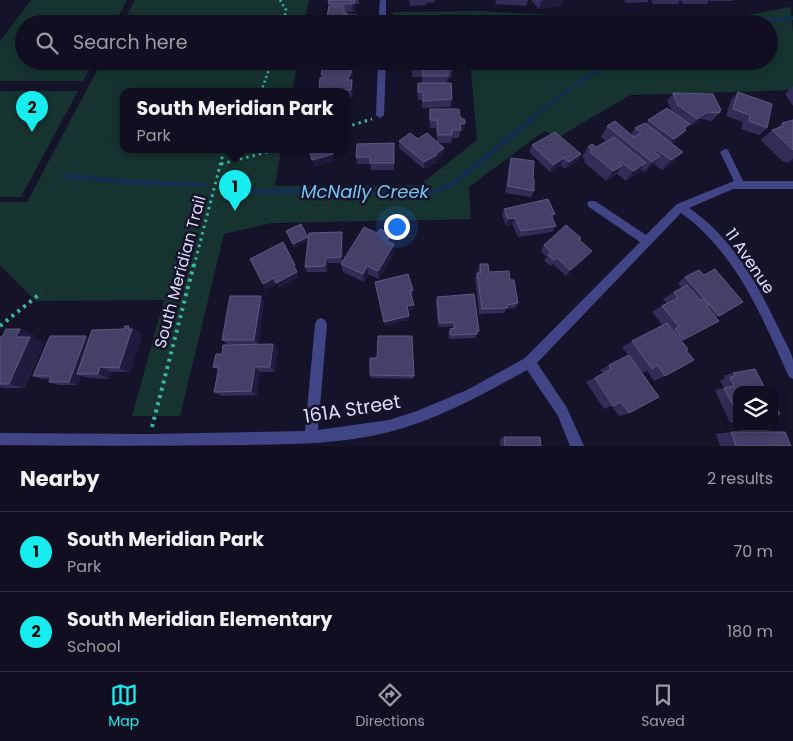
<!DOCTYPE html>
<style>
:root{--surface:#100e20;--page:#1e1c2d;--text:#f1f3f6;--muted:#9c9ca5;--line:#302e3e;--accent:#17edef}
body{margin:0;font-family:Poppins,sans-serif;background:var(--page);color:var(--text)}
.controls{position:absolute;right:15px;bottom:15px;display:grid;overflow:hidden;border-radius:10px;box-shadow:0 2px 12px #0003}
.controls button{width:45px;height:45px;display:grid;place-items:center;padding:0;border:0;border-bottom:1px solid var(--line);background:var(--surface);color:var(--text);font:25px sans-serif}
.you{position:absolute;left:396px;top:226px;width:18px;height:18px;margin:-12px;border:4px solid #fff;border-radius:50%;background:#1a73e8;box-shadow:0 0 0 8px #1a73e833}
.badge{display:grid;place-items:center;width:32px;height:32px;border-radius:50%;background:var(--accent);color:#111;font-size:16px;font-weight:700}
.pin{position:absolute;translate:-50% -41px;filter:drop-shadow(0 1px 2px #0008)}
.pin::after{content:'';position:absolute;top:26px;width:18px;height:15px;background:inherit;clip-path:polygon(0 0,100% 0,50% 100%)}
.popup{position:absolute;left:120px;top:88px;width:230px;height:65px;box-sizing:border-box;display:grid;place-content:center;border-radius:10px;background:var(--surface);filter:drop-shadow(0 1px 4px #0005);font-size:16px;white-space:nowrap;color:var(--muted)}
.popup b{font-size:19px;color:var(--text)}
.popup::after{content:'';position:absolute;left:50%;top:100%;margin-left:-10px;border:10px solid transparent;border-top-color:var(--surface)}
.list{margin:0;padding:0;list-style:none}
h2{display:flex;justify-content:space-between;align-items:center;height:65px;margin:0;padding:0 20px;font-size:21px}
h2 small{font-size:16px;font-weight:400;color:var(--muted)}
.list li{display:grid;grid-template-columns:32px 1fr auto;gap:15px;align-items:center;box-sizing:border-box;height:80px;padding:0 20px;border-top:1px solid var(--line)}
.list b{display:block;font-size:19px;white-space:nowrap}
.list p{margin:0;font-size:16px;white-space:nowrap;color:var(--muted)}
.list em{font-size:16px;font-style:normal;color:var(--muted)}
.icon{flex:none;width:28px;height:28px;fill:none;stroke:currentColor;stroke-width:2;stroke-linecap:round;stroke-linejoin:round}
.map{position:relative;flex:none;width:793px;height:446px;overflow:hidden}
.search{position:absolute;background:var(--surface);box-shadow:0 2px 12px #0003;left:15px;right:15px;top:15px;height:55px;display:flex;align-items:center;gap:12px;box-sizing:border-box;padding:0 18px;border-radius:28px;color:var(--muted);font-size:19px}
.sheet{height:225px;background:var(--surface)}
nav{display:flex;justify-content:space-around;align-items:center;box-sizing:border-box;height:70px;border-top:1px solid var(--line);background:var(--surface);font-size:14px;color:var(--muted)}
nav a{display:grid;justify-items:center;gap:2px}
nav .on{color:var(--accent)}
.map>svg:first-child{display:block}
.green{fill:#163330}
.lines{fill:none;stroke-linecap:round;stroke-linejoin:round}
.stream-far1{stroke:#132e4e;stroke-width:4}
.stream{stroke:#132e4e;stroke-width:5}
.path-far2{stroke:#3ab5a3;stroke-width:2.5;stroke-dasharray:2 3;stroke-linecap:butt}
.path-far1{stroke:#3ab5a3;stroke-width:3;stroke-dasharray:2.5 4;stroke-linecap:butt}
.path{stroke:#3ab5a3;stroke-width:4;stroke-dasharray:3 4.5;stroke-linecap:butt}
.minor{fill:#414585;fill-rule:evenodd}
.wall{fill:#322d56}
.shaded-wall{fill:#1f1b3d}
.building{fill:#454068;stroke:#5d597f}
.labels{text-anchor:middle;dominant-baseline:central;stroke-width:5;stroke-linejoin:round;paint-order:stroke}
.street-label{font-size:16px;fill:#dfdefd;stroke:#15132a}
.water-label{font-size:18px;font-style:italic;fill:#73c5f5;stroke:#15132a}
.near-street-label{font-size:19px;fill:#dfdefd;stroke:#15132a}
</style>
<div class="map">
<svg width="793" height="446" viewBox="0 0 793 446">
<rect width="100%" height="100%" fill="#15132a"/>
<path class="green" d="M31,0H127L114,24H24V61H94L83,81H0V41Z
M135,0H309L304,24H122Z
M791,7L793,33V90L630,95L559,137L544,131L469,187L471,219L272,223L224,234L180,416H132L164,300L36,301L0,265V202H27L102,61H298L292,92H124V150H281L275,186L420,185L477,140L470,61H769V24H697Z
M481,11L599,18L622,24H392L393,12Z
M0,91H78L21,197H0Z"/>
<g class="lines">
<path class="stream-far1" d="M733,24L793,18
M531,119L573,86L613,61"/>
<path class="stream" d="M64,176L128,182L205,185
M225,185L254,191L425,193L436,191L456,182L533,118"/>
<path class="path-far2" d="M280,0L286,10L283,24
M261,92L272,61"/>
<path class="path-far1" d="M346,127L372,119
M221,164L275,150
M194,266L224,150"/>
<path class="path" d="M0,326L41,293
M152,427L194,264"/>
<path class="minor" d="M380,0H386V24H378Z
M378,61H386L384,115L380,118L376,115Z
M725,149L728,150L743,181H793V189H733L689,208C732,237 757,283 779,329C783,338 791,350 793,360C793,366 793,373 793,379L789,377C762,317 736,252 681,213L537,363L567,408L584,446H570L558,416L527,370C483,394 438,420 389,432C339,445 287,444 235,445C157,446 78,446 0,445V433L149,434L305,431L315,324L317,320L321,318L325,320L327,324L318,430L389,420L417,411L467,390L525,358L640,242L589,207L587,204L589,201H595L646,235L677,204L734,181L720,152Z"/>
</g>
<path class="wall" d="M328,0H359V4H356V11L353,12H345L347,13V15H357V24H326L328,7Z
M409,0H435V2L426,3V5L410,6Z
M496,0H528L526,6L495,4Z
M531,0H564L561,6L539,9Z
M624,0H648V2L626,3Z
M651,0H680L678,4H653Z
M680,0H734L733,1H710L709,0L707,4H683Z
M328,61H355L354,68H349V70L352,71L353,79L352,81L353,88L352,97H346V92H319V90L321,78V74L328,69L327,66Z
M412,61L452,70L451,78H448L447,83L452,99L451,107L422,108V100H418L417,90L418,83H422V77H412Z
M793,86V106L785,94Z
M738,92L767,128L759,135L741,129L743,122L726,116L731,100Z
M673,93L719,113L712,121L701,119L691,126L689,125L685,129L686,130L680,137L672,143L683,152L674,162L662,170L654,164L652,166L644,172L641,170L638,173L626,181L616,173L615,176L606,181L584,162L585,160L582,157L588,147H596L606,141L601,137L607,126L631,135L635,128L646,124L648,120L672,111L667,101Z
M430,109L460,117L465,123L464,131L460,132L459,138H452L451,143H438L444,148L443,155L437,159V162L424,169L399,148V141L418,139L437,141L436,128H430L429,116Z
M793,120V161L787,163L782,161L761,140L772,130L777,128L782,123Z
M394,143V170H371L370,164H357L356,157Z
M532,145L581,154L578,161L565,169L561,165L550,172L529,152Z
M511,158L533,179L534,191L531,197L505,193L509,165Z
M504,209L555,214L552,219L556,226L552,232L518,237L512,224L506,226L502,215Z
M286,231L308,238H343V262L391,243L394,252L379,279L368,274L364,282L343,272L341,264L342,263H328L327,272H307L305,267L308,241L294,247Z
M581,238L580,241L587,257L566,276L553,264L550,266L544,260L547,257L541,251L544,245Z
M480,264L489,272L510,280L518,303L515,308L506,309L504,313L479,314L475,278L477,273H478V270Z
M704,275L743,302L716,317L681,341L686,350L665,376L654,381L647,371L642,373L629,413L619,416L612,406L604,409L586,382L603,374L600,370L628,355L622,347L662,325L652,312L666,303L663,299L674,292L682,288L678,283L685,277Z
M375,282L413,290L412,295L411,296L414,305L413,309L408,311L409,320L385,326Z
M437,297L479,331L475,338L449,339L448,333L450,329L453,328L452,326L441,327L438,326L436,302Z
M264,301L258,344H227L222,340Z
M129,326L139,332V333L142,335L130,372H112L110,379L90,378L81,376L78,385H59L49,382L50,379H43L33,376L86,336L89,338L124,329Z
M20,329L34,335L33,338L44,343L25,388H4L0,387V337H2Z
M273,344L278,349L275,372H260L257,395L222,396L214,392L218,370L213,367L222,354Z
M733,373L766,390H737V422L730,423L715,390L724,388L720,380L725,379L724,376Z
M370,375L414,376L413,379L371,378Z
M731,432L791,446H720L716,434Z
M504,437L541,446H500V439Z"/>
<path class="shaded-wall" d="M352,0H356V11L353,12Z
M547,0H564L561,6L539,9L541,1Z
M352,71L353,79L352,81L353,88L352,97L351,90L347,80Z
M708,112L701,119L691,126L697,119Z
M465,123L464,131L460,132V125Z
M686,130L680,137L668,146L674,139Z
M346,140H347L348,147H346Z
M444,148L443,155L437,159V162L424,169V162Z
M683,152L674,162L662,170L671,160Z
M333,154L334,161L314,167L312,160Z
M581,154L578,161L565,169L569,162Z
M660,156L652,166L644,172L652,162Z
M564,158L561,165L550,172L553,165Z
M793,158V161L787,163Z
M621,162L616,169L622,166L615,176L606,181L619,163Z
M646,163L638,173L626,181L633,171Z
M515,218L512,224L506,226L508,219Z
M342,232L343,238V263L341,257Z
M391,234V243L387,241Z
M308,237L309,240L294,247L293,244Z
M394,244V252L379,279L378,271Z
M592,251L587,257L566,276L570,270Z
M326,258L328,263L327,272L325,266Z
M367,266L368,274L364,282L363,274Z
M297,272L299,277L279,288L277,284L266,290L263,284L274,278Z
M261,296L264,301L258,344L254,340Z
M414,305L413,309L406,311L407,306Z
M409,316V320L385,326L384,322Z
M129,326L139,332V333L142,335L130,372L119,368Z
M20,329L34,335L33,338L44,343L25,388L9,384L16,337Z
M86,336L94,340L77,374L81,376L78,385L69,382Z
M273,344L278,349L275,372L270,367Z
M100,367L112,372L110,379L98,374Z
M255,367L260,372L257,395L251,391Z"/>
<path class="building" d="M328,0H355V3L352,4H329Z
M329,6H344V13H347V15H357L356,23H326Z
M414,18H445L446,24H413Z
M328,61H348V66H327Z
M412,61H451L452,70H448V76H423L422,69H412Z
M322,69H348L352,71L347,80H352L351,90H319L320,78H324V76L321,74Z
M418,83H451L452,99L423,101V92H418Z
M738,92L772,104L767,128L749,121L750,115L733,109Z
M673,93L713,94L721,110L719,113L708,112L697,119L682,108V106H678Z
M667,108L690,124L684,128L686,130L674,139L648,120Z
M430,109H459L460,117L465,120V123L460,125L461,130H452V135H438L437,120H430Z
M793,120V150L772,130L784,126L782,123Z
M615,121L634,137L641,133L635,128L645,123L683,152L671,160L657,150L654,152L660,156L652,162L607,126Z
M555,132L581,154L569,162L564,158L553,165L532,145Z
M410,133L418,139L427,133L444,148L436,154L437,155L424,162L399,141Z
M614,137L646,163L633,171L621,162L619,163L622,166L613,171L590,152L592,150L588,147L592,144L596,147Z
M394,143V163H370V157H356L357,144Z
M309,150H332L333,154L312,160Z
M511,158L534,161L533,179H534V191L508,186Z
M548,199L555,214L551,215L556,226L521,231L515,218L508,219L504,209Z
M301,224L308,237L293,244L286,231Z
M566,225L581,238L579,240L592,251L570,270L557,258L554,260L548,255L551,252L544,245Z
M364,227L377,233L380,229L391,234L387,241L394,244L378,271L367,266L363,274L341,264Z
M342,232L341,257L326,258L325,266L305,267L309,233Z
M283,242L295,265L294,266L297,272L276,283L274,278L263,284L250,259Z
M480,264H488L489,272L509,271L510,280H514L518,303L507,305V308L482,309L477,273H481Z
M715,269L743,302L719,316L685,277L699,270L704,275Z
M408,274L413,290L410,291L414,305L407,306L409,316L384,322L375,282Z
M687,285L700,300L704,299L709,305L706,306L719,321L683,340L675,329L679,327L662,306L678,298L674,292Z
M474,294L479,331H476L477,334L451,335L450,329L455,328L454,322L442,323L439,322L437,297Z
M230,296H261L254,340H222Z
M667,323L688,349L686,350L694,360L665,376L657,365L652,369L632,341Z
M125,326H129L128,329H132L119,368L100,367L98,374H77L92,330L124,329Z
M6,329H20L16,337H30L9,384H0V337H2Z
M50,336H86L69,382H49L51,376H33Z
M378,336H412L414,376L370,375V358H377Z
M273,344L270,367H255L251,391L214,392L219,367H213L216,354H222L223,345Z
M629,355L659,397L629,413L621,402L613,406L595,378L611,369L609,365Z
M755,369L766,390H737V413L724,388L734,386L730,377L735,376L733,373Z
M774,404L780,414L774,415Z
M731,432H785L791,446H736Z
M504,437H540L541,446H505Z"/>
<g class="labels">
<g class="street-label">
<text transform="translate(750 261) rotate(56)">11 Avenue</text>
<text transform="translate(180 272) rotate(-75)">South Meridian Trail</text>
</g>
<g class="water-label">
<text x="365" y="191">McNally Creek</text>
</g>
<g class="near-street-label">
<text transform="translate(352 409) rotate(-9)">161A Street</text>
</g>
</g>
</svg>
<div class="controls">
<button><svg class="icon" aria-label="layers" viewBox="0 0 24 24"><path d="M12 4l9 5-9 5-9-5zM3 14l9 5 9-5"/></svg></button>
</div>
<div class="you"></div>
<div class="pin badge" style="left:235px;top:211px">1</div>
<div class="popup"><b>South Meridian Park</b>Park</div>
<div class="pin badge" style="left:32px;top:132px">2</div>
<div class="search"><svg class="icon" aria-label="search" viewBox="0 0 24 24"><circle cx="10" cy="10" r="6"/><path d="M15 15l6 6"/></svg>Search here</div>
</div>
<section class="sheet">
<h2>Nearby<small>2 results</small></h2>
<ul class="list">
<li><span class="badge">1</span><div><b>South Meridian Park</b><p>Park</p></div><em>70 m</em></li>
<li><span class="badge">2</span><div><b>South Meridian Elementary</b><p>School</p></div><em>180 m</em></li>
</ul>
</section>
<nav>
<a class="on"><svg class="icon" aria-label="map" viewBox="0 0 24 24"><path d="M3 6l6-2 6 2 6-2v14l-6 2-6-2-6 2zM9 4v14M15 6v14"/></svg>Map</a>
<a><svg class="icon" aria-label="directions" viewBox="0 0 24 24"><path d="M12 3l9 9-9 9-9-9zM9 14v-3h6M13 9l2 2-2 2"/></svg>Directions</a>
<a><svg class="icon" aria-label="saved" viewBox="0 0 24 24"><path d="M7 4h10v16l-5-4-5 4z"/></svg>Saved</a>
</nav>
